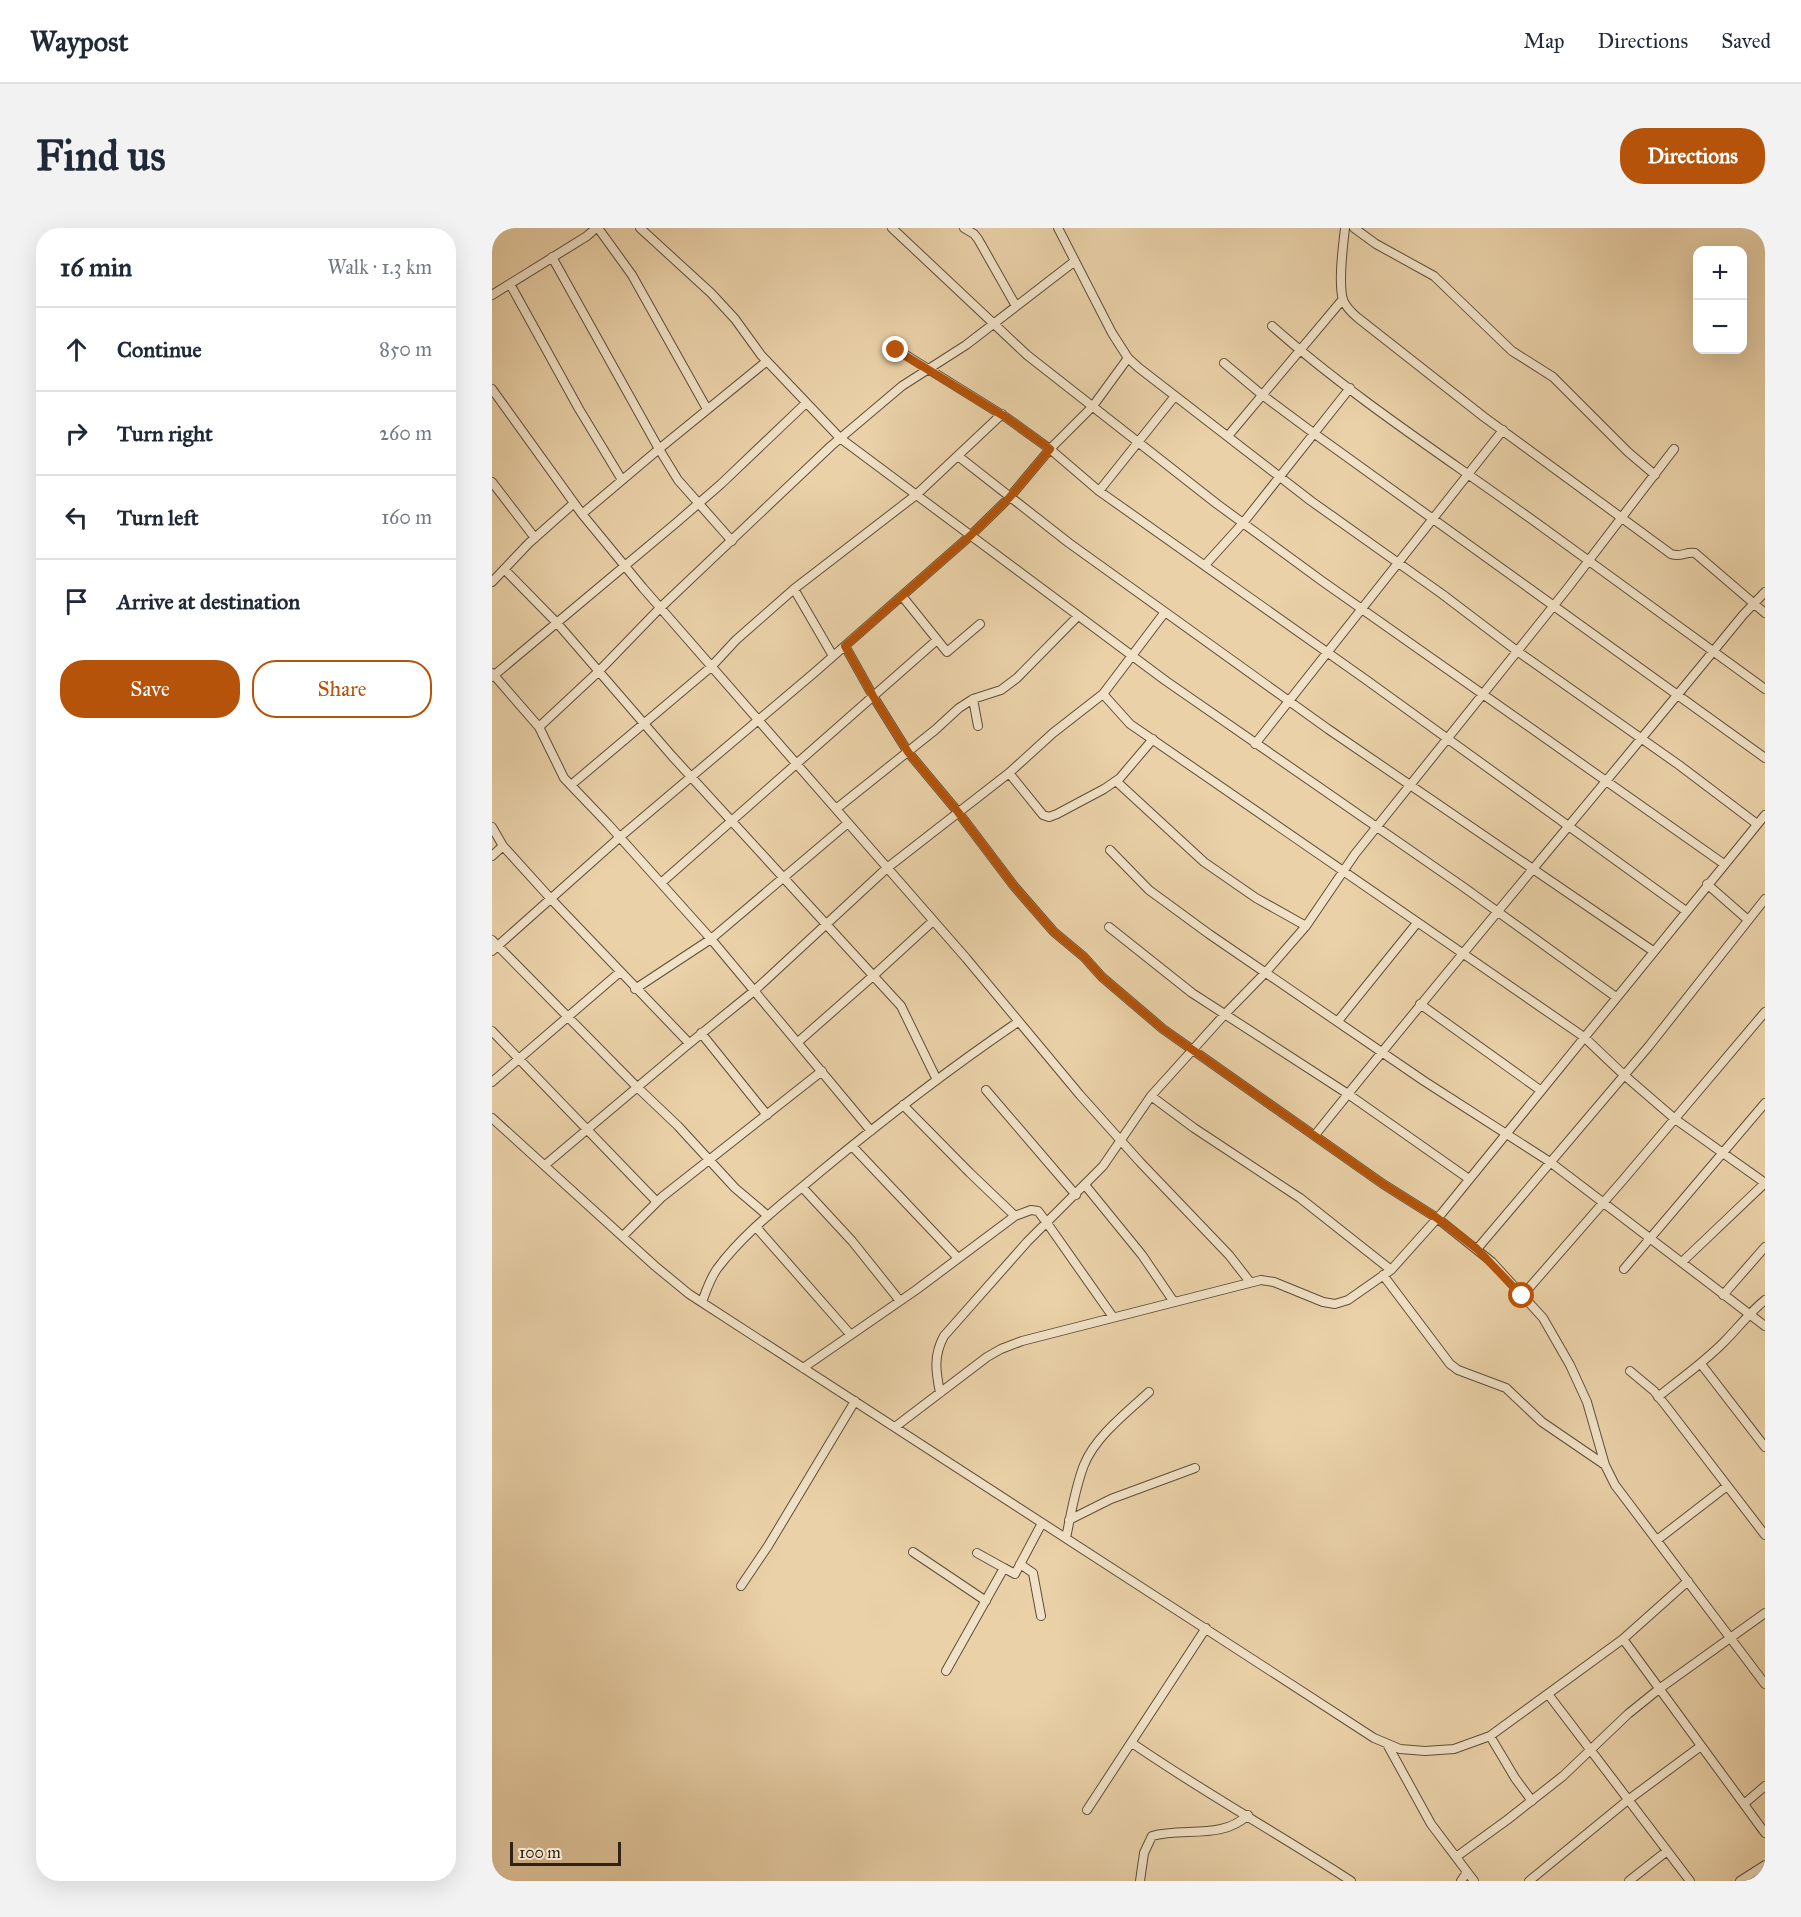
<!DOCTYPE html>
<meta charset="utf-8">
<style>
:root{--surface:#fff;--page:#f2f2f3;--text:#1f2937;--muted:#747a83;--line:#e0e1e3;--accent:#b45309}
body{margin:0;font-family:"IM FELL Great Primer",serif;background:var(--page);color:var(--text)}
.controls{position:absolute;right:18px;top:18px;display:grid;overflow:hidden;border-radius:12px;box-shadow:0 6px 24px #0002}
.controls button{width:54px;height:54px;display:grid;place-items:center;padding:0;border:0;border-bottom:2px solid var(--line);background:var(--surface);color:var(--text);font:30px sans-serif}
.scale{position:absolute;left:18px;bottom:15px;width:111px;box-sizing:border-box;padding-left:6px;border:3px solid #2e2215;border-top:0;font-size:16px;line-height:21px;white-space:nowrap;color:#2e2215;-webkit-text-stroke:4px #f1e1c6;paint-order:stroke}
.stop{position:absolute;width:18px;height:18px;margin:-14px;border:4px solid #b45309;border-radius:50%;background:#fff}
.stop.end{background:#b45309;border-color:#fff;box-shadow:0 2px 6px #0008}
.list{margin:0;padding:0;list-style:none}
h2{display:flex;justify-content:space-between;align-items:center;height:78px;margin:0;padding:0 24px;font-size:26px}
h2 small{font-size:20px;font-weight:400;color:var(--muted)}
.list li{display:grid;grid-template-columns:39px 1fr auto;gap:18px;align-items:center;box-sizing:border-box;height:84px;padding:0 24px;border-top:2px solid var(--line)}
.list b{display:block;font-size:22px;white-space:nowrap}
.list em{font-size:20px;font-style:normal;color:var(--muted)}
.actions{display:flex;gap:12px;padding:18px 24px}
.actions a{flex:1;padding:14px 0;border:2px solid var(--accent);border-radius:24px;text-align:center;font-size:21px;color:var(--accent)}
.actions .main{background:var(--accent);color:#fff}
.icon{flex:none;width:33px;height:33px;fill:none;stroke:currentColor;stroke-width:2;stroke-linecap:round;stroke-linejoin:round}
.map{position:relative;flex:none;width:1273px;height:1653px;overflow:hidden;border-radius:24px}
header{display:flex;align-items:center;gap:36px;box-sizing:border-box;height:84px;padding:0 30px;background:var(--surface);border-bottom:2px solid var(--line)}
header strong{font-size:28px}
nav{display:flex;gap:33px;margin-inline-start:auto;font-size:21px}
.intro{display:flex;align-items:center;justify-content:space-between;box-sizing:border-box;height:144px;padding:0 36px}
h1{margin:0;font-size:42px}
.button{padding:15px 27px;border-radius:24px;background:var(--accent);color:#fff;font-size:21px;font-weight:700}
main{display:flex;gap:36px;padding:0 36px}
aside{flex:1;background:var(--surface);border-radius:24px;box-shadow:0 6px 24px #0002}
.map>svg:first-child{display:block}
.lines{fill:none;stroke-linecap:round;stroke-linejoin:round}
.street-casing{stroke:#5d4e3a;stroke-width:10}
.street{stroke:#f1e1c6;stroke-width:8}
.route{stroke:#b45309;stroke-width:8}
</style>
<header>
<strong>Waypost</strong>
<nav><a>Map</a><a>Directions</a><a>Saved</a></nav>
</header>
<div class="intro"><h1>Find us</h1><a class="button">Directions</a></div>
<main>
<aside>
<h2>16 min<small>Walk · 1.3 km</small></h2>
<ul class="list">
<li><svg class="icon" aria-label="ahead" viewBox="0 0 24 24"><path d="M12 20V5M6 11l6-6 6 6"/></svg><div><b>Continue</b></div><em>850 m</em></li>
<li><svg class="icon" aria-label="right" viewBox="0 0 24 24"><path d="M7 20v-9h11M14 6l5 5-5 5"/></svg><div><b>Turn right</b></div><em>260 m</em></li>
<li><svg class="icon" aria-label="left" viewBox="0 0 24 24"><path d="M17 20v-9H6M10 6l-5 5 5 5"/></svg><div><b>Turn left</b></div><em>160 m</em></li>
<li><svg class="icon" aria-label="arrive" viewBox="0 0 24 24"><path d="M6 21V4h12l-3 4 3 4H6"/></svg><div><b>Arrive at destination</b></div></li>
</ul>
<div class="actions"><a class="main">Save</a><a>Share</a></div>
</aside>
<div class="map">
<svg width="1273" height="1653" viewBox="0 0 1273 1653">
<rect width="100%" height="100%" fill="#ead1a8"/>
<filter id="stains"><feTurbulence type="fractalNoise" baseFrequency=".00333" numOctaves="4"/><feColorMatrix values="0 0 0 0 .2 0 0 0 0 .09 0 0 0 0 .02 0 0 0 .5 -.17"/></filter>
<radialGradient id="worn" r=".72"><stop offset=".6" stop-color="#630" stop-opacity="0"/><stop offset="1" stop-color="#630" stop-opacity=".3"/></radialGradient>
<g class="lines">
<g class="street-casing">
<path id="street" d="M106,0L140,47L215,181
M148,0L219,65L243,91L269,127L348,210L674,453L970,658L1124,769
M400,0L535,127L725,276L830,353L1232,636
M472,0L482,6L486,11L524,78
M566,0L620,105L636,130L647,140L819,273L950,366L1025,423L1187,537L1265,596
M853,0C851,18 846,54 851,72C854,79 860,85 866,90L992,189L1179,326C1189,330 1194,323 1203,325L1273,385
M862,0L884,16L942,48L1020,123L1061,149L1136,224L1163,247
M60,29L167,221L186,252L240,313
M18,56L87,181L130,252
M0,67L95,8L104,0
M780,98C865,173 961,234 1053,301C1127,354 1199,408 1273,461
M404,121L515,190L558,221L607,263L873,451L1194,683
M732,135L769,166L816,201L1273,530
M0,161L90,286L151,360L474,730L588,867L648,934L737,1027L758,1054
M736,208L851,71
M466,228L577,315L836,501L1161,723
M0,254L43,310
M607,263L683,168
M90,286L167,221L275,133
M713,337L751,295L858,160
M12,341L65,395L180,528L409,778L445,852
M0,354L37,315L81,276
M302,361L341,428
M410,368L455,424L488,396
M353,418L381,468L416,524L466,584L522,658L562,704L592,729L610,749L671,801L891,956L945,990L1000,1034L1051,1090L1078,1137L1095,1174L1113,1237L1123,1257L1273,1456
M0,445L47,499L72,550L116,596L219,711L379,903
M0,449L184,295L229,256L314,175
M611,466L638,496L1092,809L1132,847L1183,891L1273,955
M481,471L486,498
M47,499L106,444L168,380L339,218L410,158L474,117L583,33
M763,516L1011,202
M517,545L551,587L557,589L565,586L612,561L628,550L661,511
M624,553L712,634L764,670L814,698
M79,557L219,439L244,412L302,361L424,267L510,186
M344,581L443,502L467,480L481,471L509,462L525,450L586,388
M0,599L11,618
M618,622L657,662L717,706L932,853L1058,934L1273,1098
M0,628L11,618L59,671L197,815
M169,655L445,412
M1215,656L1256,692
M617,699L700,765L856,866L977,951
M0,712L145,859L186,898L243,960L276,988
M0,723L128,609L322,445L478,308L517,270L558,221L601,178L636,130
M143,761L219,711L356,595
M928,776L1048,862
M846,793L925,695
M0,803L165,974
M209,805L275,887
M306,814L381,748L441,693
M0,854L128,744
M494,862L584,967
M659,868L702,900L808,970L899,1042
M411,877L478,945L523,988
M0,890L163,1038L197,1066L882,1510L908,1521L933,1523L962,1521L998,1508L1131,1411L1273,1605
M823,907C963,732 1109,561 1251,387L1273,364
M360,918L466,1030
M53,937L193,819L262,763L395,640L517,545L561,505L611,466L673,384
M593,957L650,1027L682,1074
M310,959L360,1013L408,1073
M264,999L358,1106
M131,1008L170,969L330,843
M985,1021L1157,818L1273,671
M1190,1034L1273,955
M1132,1041L1273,875
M891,1047L958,1136L966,1142L1014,1160L1050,1194L1113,1237
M1231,1067L1273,1019
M1030,1068L1131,952L1273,784
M210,1074C214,1063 218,1051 225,1041C253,1003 293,974 328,944C392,891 457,841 526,794
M1209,1136L1273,1219
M311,1140L424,1062L523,988L539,982L546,983L555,995L621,1089
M1138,1143L1162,1163L1174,1178L1273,1307
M448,1165C444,1144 441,1128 452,1108L535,1014L611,938L659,868L733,786L774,744L814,698L863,626L1075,361L1182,221
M1166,1169C1188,1151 1211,1135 1231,1115C1245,1101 1257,1085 1273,1072
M403,1199L495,1129L509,1121L530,1113L769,1052L782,1054L831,1074L843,1076L856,1072L899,1042L950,985L1273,587
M577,1292L619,1271L703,1240
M574,1310C579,1286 583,1260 592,1237C603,1209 635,1184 657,1164
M1165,1312L1235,1258
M421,1324L494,1373
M485,1325L512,1340
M528,1336L541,1345L549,1388
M249,1358L276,1318L363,1173
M1131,1411L1196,1353
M454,1443L512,1340L523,1346L550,1295
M1056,1466L1198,1653
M998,1508L1023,1550L1040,1573
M640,1515C711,1564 787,1606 859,1653
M895,1516L939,1596L982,1653
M1252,1576L1273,1558
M595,1582L714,1400
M964,1629L1015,1592L1071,1548L1136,1486L1167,1461L1273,1385
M648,1653L652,1625L660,1608C691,1599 730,1612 756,1587
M969,1653L975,1644
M1037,1653L1136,1572L1209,1518
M1137,1653L1175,1623
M1248,1653L1273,1637"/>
</g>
<use href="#street" class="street"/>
</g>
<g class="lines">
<path class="route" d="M404,122L515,190L558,221L517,270L478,308L353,418L381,468L416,524L466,584L522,658L562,704L592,729L610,749L671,801L891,956L945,990L985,1021L1030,1068"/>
</g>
<rect width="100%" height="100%" filter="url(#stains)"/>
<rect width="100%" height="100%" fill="url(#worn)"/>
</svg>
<div class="controls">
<button>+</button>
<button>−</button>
</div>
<div class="scale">100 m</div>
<div class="stop" style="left:1030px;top:1068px"></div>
<div class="stop end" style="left:404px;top:122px"></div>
</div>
</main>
